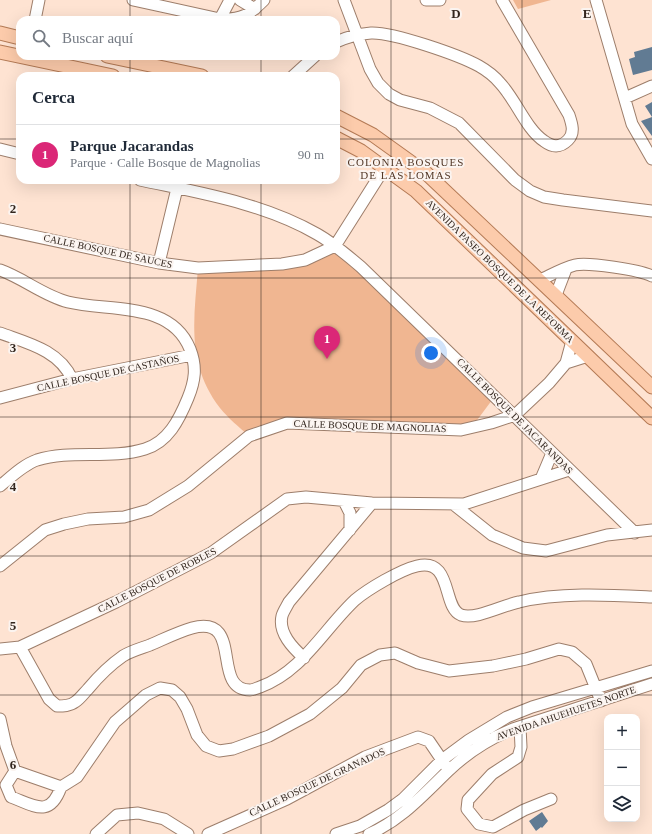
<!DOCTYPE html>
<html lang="es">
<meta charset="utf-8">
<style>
:root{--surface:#fff;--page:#f2f2f3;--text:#1f2937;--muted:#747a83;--line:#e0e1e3;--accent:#db2777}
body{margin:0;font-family:Georgia,serif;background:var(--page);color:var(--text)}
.controls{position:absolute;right:12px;bottom:12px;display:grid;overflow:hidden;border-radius:8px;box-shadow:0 4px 16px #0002}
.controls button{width:36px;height:36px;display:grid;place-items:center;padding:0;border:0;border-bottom:1px solid var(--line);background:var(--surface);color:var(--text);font:20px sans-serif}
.you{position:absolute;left:431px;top:353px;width:14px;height:14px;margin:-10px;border:3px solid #fff;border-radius:50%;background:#1a73e8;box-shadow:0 0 0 6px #1a73e833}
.badge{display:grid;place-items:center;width:26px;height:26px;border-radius:50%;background:var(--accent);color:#fff;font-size:13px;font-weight:700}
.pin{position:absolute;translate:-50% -33px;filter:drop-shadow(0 1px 2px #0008)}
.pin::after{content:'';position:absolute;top:21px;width:14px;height:12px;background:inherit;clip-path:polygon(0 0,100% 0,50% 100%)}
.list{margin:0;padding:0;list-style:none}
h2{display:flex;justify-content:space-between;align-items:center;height:52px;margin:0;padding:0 16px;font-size:17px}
h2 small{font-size:13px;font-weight:400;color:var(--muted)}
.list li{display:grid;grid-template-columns:26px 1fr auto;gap:12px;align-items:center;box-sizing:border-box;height:60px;padding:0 16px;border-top:1px solid var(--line)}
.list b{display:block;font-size:15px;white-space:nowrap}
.list p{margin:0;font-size:13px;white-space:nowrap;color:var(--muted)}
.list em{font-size:13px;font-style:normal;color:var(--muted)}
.icon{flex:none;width:22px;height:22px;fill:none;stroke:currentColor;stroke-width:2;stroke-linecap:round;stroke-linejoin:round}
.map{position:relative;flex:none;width:652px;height:834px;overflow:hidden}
.search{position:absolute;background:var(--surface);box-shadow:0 4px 16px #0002;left:16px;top:16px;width:324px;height:44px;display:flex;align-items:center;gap:10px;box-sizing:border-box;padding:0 14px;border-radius:12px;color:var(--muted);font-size:15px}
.panel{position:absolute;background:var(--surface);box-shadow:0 4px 16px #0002;left:16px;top:72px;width:324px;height:112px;border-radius:12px}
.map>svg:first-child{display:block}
.green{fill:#f0b691}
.building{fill:#617b93}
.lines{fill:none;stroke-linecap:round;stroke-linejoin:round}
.minor-casing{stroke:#9d7e6b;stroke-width:13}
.major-casing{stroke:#b47a55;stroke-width:15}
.minor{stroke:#fff;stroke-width:11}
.major{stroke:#fccbab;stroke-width:13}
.grid{fill:none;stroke:#32261e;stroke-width:1;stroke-opacity:0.55}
.labels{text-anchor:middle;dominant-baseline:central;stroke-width:4;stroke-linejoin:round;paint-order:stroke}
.street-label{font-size:10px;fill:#32261e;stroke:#fbf4f0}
.neighbourhood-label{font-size:11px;letter-spacing:1px;fill:#533827;stroke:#fbf4f0}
.grid-label{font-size:13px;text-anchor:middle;font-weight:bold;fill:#32261e;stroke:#fbf4f0;stroke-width:4;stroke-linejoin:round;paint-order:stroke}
</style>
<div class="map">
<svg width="652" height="834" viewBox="0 0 652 834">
<rect width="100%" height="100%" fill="#fee3d2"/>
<path class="green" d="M513,0H551L518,9Z
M335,246L495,396L472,427L287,423L249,436C239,427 228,418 220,408C186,364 194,319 198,268L285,264Z"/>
<path class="building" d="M652,47V70L633,75L629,59L635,57L634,52Z
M652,102V136L641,121L652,117L645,106Z
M542,812L548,821L542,828L541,827L536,831L529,821Z"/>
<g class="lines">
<g class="minor-casing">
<path id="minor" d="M133,0L220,19C242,20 249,15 264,0
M240,0L255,9
M344,0L370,69L378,83L389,94L400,100L430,108L459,123L515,180L530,191L544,197L563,200L652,211
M426,0H440
M596,0L632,124L652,159
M220,19L230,0
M35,20L39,0
M336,42C347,37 359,34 371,33C393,32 459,55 479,66C486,70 495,77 500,83C516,100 526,129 544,141C552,147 560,148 568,140C575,133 572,124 569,115L502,0
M293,76L315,56
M625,98L652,86
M0,149L20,154
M140,180C200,193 263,203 317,234C333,243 347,255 361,267L635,533
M0,229L159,263L198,268L282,264L305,260L335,246L385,167
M159,263L179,180
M0,270C23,278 44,296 68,302C110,312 171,301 190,349C197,367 195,381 188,398C179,420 168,442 145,449C110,460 71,449 37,460C23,465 11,477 0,486
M540,280C551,275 563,268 575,265C588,262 640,270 652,276
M556,295L566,269
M0,333C27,343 59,350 72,379
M566,363L588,356
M0,398L72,379L192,355
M541,479L552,453
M344,501L350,513V530
M453,504L492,535L523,548L546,551L607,535L652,530
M0,566L45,530L64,524L88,519L124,517L149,510L188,486L249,436L287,423L461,430L491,423L515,415L549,383L566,363L572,341
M20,647L49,699L57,706C63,706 70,706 75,702C80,699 84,693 88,689C98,677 110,665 123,656C131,651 142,648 150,645C164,639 178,632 192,628C245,614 210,690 250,690C253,690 257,688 260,687C302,672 324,629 355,600C368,589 400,570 417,566C453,557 442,608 461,615C476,620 503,605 519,602C560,592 610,595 652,597
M0,649L20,647L116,602L211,553L287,499L306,497L372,503L464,504L569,470
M304,658C293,648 278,633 282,616C283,612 287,606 289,602L372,503
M0,719L6,746L15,771L61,787L77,777L115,722L146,695L160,688L172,690L180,697L187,709L197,735L206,746L219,751L233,749L269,736L310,714L342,688L361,665L380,655L395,653L418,663L449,671L493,666L526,659L559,649L572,652L586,664L601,701
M520,727L521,747L518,757L492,774L468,800L467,809L479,824L493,827L524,810L551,799
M15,771L6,785L11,797C35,806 50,818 61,787
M96,834L117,815L138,813L164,819L188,834
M208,834L287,799L365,757L418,737L429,741L446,766
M336,834L360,826L388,810L403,799L442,760L469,740L507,717L532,707L652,671
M369,834C401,820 423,795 448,771C467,753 488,739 513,729L652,684"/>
</g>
<g class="major-casing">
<path id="major" d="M0,33L20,38
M0,52L113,76
M107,56L202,76
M336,116L373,135L426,173L652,387
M336,138L361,151L416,191L652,418"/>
</g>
<use href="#minor" class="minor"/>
<use href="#major" class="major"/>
</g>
<path class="grid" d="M130,0V20M261,0V20M391,0V834M522,0V834M130,56V76M261,56V76M0,139H20M336,139H652M130,180V834M261,180V834M0,278H652M0,417H652M0,556H652M0,695H652"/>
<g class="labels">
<g class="street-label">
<text transform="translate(108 251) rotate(12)">CALLE BOSQUE DE SAUCES</text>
<text transform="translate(500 271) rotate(44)">AVENIDA PASEO BOSQUE DE LA REFORMA</text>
<text transform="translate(108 373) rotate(-12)">CALLE BOSQUE DE CASTAÑOS</text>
<text transform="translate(515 416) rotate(45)">CALLE BOSQUE DE JACARANDAS</text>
<text transform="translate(370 426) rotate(2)">CALLE BOSQUE DE MAGNOLIAS</text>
<text transform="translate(157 580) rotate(-27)">CALLE BOSQUE DE ROBLES</text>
<text transform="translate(566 713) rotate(-19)">AVENIDA AHUEHUETES NORTE</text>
<text transform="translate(317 782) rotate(-25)">CALLE BOSQUE DE GRANADOS</text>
</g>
<g class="neighbourhood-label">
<text x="406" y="162">COLONIA BOSQUES<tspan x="406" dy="13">DE LAS LOMAS</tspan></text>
</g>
</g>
<g class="grid-label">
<text x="456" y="18">D</text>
<text x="587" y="18">E</text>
<text x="13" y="213">2</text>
<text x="13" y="352">3</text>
<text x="13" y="491">4</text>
<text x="13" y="630">5</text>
<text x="13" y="769">6</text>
</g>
</svg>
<div class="controls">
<button>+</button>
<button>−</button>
<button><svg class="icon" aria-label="layers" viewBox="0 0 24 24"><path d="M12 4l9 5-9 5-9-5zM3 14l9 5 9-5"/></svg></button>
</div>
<div class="you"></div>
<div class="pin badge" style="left:327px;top:359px">1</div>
<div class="search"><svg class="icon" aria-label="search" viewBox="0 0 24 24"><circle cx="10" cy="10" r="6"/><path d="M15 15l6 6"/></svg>Buscar aquí</div>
<section class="panel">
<h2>Cerca<small></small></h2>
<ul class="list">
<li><span class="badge">1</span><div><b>Parque Jacarandas</b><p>Parque · Calle Bosque de Magnolias</p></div><em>90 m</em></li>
</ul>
</section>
</div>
